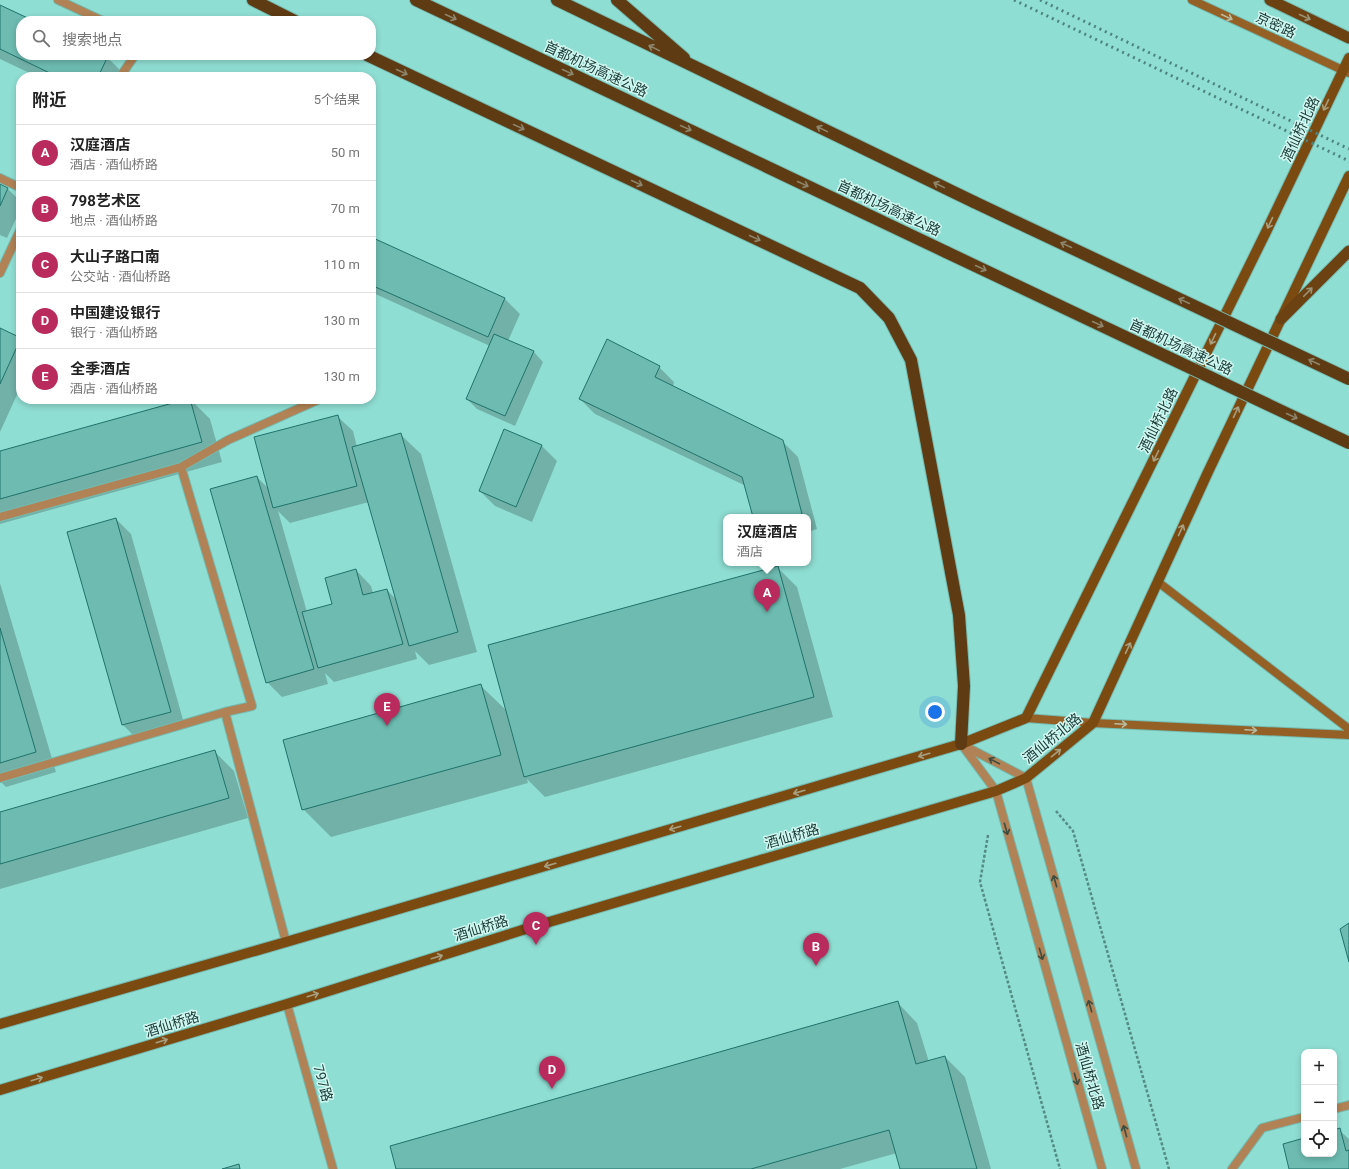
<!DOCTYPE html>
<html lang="zh">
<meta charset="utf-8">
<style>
:root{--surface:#fff;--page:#f2f2f2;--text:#222;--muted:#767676;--line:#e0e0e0;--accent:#b92b5d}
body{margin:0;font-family:Roboto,"Noto Sans SC",sans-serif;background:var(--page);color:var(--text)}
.controls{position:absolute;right:12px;bottom:12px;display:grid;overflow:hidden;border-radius:8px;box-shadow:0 2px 6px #0003}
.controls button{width:36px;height:36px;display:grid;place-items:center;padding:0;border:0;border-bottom:1px solid var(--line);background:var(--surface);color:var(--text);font:20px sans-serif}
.you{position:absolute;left:935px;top:712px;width:14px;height:14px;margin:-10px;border:3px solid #fff;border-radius:50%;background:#1a73e8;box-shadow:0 0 0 6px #1a73e833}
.badge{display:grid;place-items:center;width:26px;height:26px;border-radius:50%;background:var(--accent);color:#fff;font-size:13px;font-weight:700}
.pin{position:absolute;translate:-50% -33px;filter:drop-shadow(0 1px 2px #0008)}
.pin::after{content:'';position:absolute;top:21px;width:14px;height:12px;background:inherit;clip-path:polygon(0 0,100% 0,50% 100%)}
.popup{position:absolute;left:723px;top:514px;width:88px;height:52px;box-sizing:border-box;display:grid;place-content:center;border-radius:8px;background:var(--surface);filter:drop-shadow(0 1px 3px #0005);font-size:13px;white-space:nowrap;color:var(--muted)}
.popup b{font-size:15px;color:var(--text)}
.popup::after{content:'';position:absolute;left:50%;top:100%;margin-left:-8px;border:8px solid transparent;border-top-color:var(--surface)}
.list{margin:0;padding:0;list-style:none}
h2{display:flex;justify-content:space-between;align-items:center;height:52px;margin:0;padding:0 16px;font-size:17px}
h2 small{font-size:13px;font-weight:400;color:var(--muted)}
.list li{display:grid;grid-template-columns:26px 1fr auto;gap:12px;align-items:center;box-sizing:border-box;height:56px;padding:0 16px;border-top:1px solid var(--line)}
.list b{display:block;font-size:15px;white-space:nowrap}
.list p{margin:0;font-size:13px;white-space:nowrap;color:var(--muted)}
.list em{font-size:13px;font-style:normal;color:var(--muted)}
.icon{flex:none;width:22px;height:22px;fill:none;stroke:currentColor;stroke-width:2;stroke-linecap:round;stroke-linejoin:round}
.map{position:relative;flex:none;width:1349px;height:1169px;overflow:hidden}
.search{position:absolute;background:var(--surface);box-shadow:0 2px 6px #0003;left:16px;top:16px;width:360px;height:44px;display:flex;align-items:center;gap:10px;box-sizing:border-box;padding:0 14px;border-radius:16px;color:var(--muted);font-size:15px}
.panel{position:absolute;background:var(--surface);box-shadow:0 2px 6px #0003;left:16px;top:72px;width:360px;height:332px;border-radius:16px}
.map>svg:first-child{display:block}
.shadow{fill:#0003;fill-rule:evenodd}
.building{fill:#6dbbb1;stroke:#1f736b}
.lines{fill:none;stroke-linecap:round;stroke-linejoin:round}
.service-casing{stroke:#75bab0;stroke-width:10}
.minor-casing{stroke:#75bab0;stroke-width:10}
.tertiary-casing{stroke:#75bab0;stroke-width:10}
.secondary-casing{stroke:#75bab0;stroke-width:10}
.primary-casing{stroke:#75bab0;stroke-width:12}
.trunk-casing{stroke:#75bab0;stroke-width:13}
.motorway-casing{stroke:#75bab0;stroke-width:14}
.path{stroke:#548c84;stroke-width:2.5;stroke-dasharray:3 2;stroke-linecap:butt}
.service{stroke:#b08255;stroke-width:8}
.minor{stroke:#b08255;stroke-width:8}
.tertiary{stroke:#b08255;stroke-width:8}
.secondary{stroke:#956025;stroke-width:8}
.primary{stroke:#7b4a11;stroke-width:10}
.trunk{stroke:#6d4212;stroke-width:11}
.motorway{stroke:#5f3b13;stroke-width:12}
.rail{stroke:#4e847d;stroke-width:3;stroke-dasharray:2 4;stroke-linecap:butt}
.motorway-bridge-casing{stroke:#75bab0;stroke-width:14;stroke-linecap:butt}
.motorway-bridge{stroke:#5f3b13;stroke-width:12}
.oneway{stroke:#8d866c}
.oneway2{stroke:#b9bb9f}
.oneway3{stroke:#9a9376}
.oneway4{stroke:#a6a081}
.oneway5{stroke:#3f4c3e}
.labels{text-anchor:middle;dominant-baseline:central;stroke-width:3;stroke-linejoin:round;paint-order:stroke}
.street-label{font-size:14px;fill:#193a36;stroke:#d1f7f1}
</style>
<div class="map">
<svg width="1349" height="1169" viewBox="0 0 1349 1169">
<rect width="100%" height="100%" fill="#8fded3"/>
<path class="shadow" d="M0,6L31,21H21V55H102L107,57L127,77H38L0,59Z
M0,185L8,189L21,202V208L7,238L0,235Z
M371,239L505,299L520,314L508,341L533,351L543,362L515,426L477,409L467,399L490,346L371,292Z
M0,329L21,340V386L0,432Z
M659,367L674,382L673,387L782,441L798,457L817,529L808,532V517H754L746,486L595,414L580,399Z
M190,399L210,419L222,462L0,524V452Z
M337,416L353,431L357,447L401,435L421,454L477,652L429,665L415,651L417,659L334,682L325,673L328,684L282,697L267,682L257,477L269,489ZM369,502L397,600L387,590L373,593L371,586L356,570L334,604L307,612L278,511L290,523Z
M542,446L557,461L532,522L495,506L480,491Z
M116,519L131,534L185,727L138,740L123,725L68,532Z
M777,567L797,587L833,717L545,797L527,779L528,783L331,837L303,809L481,686L507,711Z
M0,583L56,772L6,787L0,781Z
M214,751L234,771L248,818L0,889V813Z
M898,1003L917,1023L929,1062L945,1057L965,1077L991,1169H901L897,1153L840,1169H397Z
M1339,1130L1349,1139V1169H1291L1304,1139V1154H1334V1131Z"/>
<path class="building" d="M0,5L34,21H21V55H105L108,56L98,77H58L0,49Z
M0,184L8,188L0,206Z
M371,237L505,298L488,337L371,285Z
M0,328L21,338L0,384Z
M494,334L534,351L505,416L466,399Z
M607,339L660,366L655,377L783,440L802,514L791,517H753L742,477L579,399Z
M187,399H190L202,442L0,499V451Z
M338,415L357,486L273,508L254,437Z
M504,429L542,445L516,507L479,491Z
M401,433L458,632L409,646L352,447Z
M257,476L314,669L266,683L210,489Z
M116,518L171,712L122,725L67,532Z
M778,566L814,697L524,777L488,645Z
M356,569L363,595L387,589L403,644L318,668L302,612L332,604L325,578Z
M0,628L36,752L0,763Z
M481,684L501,755L302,810L283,740Z
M215,750L229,798L0,864V812Z
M1349,923V962L1340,929Z
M898,1001L916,1064L945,1056L977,1169H900L889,1130L751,1169H396L390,1146Z
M1340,1128L1346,1151L1349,1150V1169H1289L1283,1144L1304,1138V1154H1334V1130Z
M239,1164L240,1169H222Z"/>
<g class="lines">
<g class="service-casing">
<path id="service" d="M287,1004L333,1169"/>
</g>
<g class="minor-casing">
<path id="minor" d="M58,0L103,21
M120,77L135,55
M0,178L21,188
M0,273L21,228
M0,517L181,467L228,440L320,399
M225,712L286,942
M0,778L225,712L252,706L181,467
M1334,1109L1349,1105
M1232,1169L1262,1128L1304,1117"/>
</g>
<g class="tertiary-casing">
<path id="tertiary" d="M961,744L1026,778L1136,1169
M962,745L996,791L1102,1169"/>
</g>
<g class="secondary-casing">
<path id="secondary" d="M1192,0L1349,73
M1158,582L1349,729
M1026,718L1093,723L1349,735"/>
</g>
<g class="primary-casing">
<path id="primary" d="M0,1024L286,942L961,744L1026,718L1265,234L1349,58
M0,1090L287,1004L532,927L996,791L1026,778L1093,723L1208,472L1349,176"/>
</g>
<g class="trunk-casing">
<path id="trunk" d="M1270,0L1349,38
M1281,319L1349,251"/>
</g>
<g class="motorway-casing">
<path id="motorway" d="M253,0L295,21
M416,0L946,252
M557,0L974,202
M617,0L684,58
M367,55L860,288L889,318L911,360L959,615L964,686L961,744"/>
</g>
<path class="path" d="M1056,811L1073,831L1169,1169
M988,835L980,882L1060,1169"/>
<use href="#service" class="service"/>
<use href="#minor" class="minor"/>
<use href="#tertiary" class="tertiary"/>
<use href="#secondary" class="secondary"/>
<use href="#primary" class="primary"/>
<use href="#trunk" class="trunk"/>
<use href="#motorway" class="motorway"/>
<path class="rail" d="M1014,0L1349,161
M1040,0L1349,149"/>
<g class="motorway-bridge-casing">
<path id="motorway-bridge" d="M974,202L1349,379
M946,252L1349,443"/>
</g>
<use href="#motorway-bridge" class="motorway-bridge"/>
</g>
<defs><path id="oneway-shaft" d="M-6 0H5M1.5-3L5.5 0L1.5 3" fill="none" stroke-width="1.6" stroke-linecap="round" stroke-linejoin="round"/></defs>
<g class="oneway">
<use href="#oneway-shaft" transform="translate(451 17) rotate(25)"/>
<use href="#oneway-shaft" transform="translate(654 48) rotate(-154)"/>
<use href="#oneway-shaft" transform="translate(402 72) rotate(25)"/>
<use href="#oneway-shaft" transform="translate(568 72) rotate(25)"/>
<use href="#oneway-shaft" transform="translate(519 127) rotate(25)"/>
<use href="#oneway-shaft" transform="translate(686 128) rotate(25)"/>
<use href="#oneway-shaft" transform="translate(822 129) rotate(-154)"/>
<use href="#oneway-shaft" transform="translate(637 183) rotate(25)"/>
<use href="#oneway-shaft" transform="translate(803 184) rotate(25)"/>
<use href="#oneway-shaft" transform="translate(939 185) rotate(-154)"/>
<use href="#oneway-shaft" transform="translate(755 238) rotate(25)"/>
<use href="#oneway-shaft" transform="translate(1066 245) rotate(-155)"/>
<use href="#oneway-shaft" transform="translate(981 268) rotate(25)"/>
<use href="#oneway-shaft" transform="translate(1184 301) rotate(-155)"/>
<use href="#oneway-shaft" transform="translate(1098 324) rotate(25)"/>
<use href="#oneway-shaft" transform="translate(1314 362) rotate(-155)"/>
<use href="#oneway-shaft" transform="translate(1292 416) rotate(25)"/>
</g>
<g class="oneway2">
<use href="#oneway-shaft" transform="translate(1227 17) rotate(25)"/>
<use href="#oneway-shaft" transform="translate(1121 724) rotate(3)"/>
<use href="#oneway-shaft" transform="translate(1251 730) rotate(3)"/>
</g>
<g class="oneway3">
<use href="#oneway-shaft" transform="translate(1305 17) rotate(25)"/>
<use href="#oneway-shaft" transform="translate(1308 292) rotate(-45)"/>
</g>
<g class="oneway4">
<use href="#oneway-shaft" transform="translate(1326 105) rotate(115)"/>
<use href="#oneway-shaft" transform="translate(1270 223) rotate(115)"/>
<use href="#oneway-shaft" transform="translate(1213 339) rotate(116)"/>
<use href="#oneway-shaft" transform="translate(1236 412) rotate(-65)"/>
<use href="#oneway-shaft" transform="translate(1156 456) rotate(116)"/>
<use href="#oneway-shaft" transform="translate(1181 530) rotate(-66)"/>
<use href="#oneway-shaft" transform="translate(1128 648) rotate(-65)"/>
<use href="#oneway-shaft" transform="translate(1056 753) rotate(-39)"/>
<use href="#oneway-shaft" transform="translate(924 755) rotate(164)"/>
<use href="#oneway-shaft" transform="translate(799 792) rotate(164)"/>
<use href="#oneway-shaft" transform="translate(675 828) rotate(164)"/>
<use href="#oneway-shaft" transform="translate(550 865) rotate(164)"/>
<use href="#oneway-shaft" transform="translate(437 957) rotate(-17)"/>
<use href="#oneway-shaft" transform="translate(313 995) rotate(-17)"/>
<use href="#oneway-shaft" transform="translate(162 1041) rotate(-17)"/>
<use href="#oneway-shaft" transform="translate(37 1079) rotate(-17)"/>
</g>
<g class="oneway5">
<use href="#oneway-shaft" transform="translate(994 761) rotate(-152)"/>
<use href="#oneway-shaft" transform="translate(1006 829) rotate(74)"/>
<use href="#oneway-shaft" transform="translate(1055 881) rotate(-106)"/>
<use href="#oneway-shaft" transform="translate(1041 954) rotate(74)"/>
<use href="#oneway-shaft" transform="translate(1090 1006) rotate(-106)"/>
<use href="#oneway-shaft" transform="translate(1076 1079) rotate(74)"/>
<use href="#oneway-shaft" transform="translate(1125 1131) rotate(-106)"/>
</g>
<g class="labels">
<g class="street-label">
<text transform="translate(1276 25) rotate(25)">京密路</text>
<text transform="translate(596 69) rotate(25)">首都机场高速公路</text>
<text transform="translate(1300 129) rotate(-65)">酒仙桥北路</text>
<text transform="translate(889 208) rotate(25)">首都机场高速公路</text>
<text transform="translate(1181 347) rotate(25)">首都机场高速公路</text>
<text transform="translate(1158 420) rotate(-64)">酒仙桥北路</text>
<text transform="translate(1052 738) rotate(-39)">酒仙桥北路</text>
<text transform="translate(792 836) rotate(-16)">酒仙桥路</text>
<text transform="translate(481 928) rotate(-17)">酒仙桥路</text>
<text transform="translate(172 1024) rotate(-17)">酒仙桥路</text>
<text transform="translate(1090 1076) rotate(74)">酒仙桥北路</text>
<text transform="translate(323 1083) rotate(75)">797路</text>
</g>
</g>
</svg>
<div class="controls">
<button>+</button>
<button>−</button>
<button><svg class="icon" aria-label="locate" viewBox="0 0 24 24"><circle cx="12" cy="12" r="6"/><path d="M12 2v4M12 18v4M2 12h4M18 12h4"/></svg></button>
</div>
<div class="you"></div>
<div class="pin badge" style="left:767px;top:612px">A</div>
<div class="popup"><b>汉庭酒店</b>酒店</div>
<div class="pin badge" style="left:816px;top:966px">B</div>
<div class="pin badge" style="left:536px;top:945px">C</div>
<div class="pin badge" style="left:552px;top:1089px">D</div>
<div class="pin badge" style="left:387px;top:726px">E</div>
<div class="search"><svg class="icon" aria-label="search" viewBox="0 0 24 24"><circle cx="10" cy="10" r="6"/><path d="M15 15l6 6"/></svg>搜索地点</div>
<section class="panel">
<h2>附近<small>5个结果</small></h2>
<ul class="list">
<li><span class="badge">A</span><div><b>汉庭酒店</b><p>酒店 · 酒仙桥路</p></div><em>50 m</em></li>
<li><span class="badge">B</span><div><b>798艺术区</b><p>地点 · 酒仙桥路</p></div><em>70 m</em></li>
<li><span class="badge">C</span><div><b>大山子路口南</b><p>公交站 · 酒仙桥路</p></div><em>110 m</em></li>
<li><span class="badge">D</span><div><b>中国建设银行</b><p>银行 · 酒仙桥路</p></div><em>130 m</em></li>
<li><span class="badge">E</span><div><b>全季酒店</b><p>酒店 · 酒仙桥路</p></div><em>130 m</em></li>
</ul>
</section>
</div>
